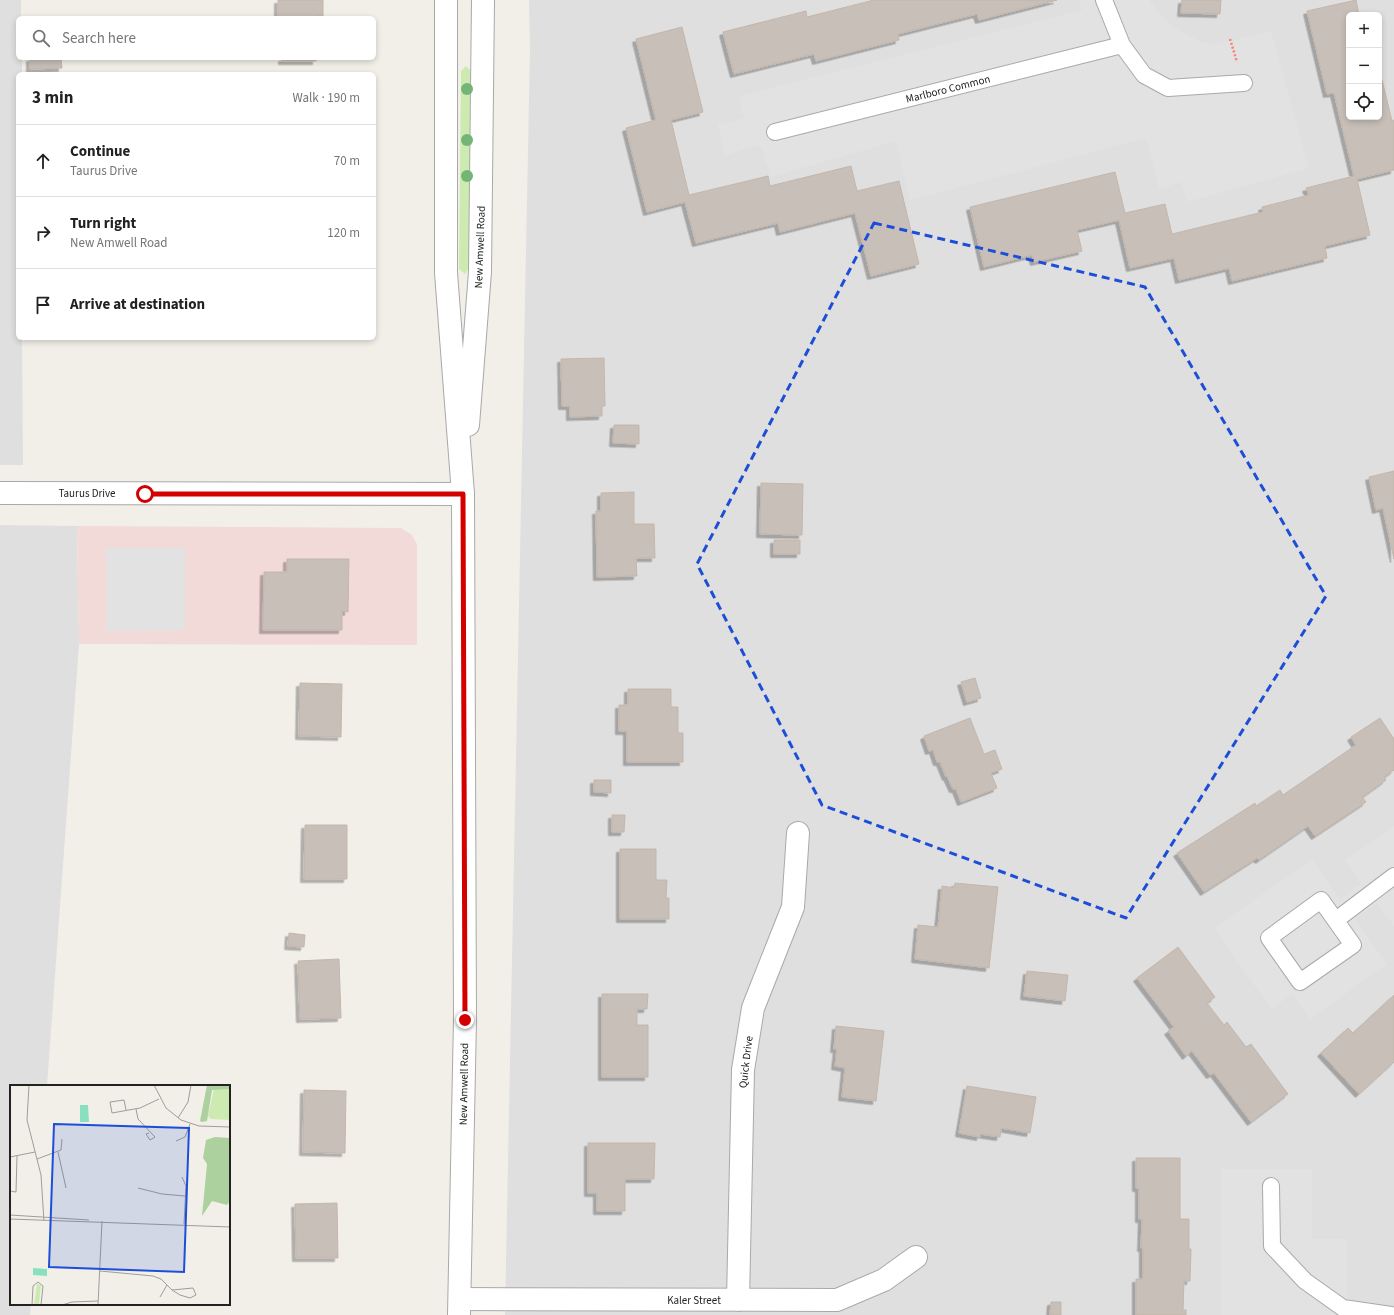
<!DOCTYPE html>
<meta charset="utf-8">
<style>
:root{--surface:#fff;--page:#f2f2f2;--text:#222;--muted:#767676;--line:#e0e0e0}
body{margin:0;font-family:"Source Sans 3",sans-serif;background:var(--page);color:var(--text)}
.controls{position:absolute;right:12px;top:12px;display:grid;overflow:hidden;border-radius:6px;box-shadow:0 2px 6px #0003}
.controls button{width:36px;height:36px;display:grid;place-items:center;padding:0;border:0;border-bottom:1px solid var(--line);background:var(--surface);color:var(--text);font:20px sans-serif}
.stop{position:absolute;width:12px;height:12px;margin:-9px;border:3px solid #d40000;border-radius:50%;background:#fff}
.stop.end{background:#d40000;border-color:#fff;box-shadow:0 1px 4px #0008}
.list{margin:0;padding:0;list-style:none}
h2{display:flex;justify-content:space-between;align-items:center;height:52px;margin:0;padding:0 16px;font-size:17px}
h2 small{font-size:13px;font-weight:400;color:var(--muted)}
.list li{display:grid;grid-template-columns:26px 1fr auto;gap:12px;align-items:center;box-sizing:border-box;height:72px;padding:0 16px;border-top:1px solid var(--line)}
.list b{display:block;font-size:15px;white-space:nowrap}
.list p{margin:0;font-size:13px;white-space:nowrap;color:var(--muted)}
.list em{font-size:13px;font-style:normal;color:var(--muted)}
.icon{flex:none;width:22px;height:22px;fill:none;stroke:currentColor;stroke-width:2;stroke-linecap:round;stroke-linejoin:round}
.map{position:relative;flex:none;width:1394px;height:1315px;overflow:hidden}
.search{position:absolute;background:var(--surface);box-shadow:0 2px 6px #0003;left:16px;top:16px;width:360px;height:44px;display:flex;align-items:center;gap:10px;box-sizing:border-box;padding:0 14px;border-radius:6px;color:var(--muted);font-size:15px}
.panel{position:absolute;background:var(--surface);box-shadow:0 2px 6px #0003;left:16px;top:72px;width:360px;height:268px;border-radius:6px}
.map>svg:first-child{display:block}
.residential{fill:#e0dfdf;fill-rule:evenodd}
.commercial{fill:#f2dad9}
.grass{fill:#cdebb0}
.parking{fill:#e2e2e2}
.building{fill:#c7bfb8;stroke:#c4b6ab;filter:url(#shadow)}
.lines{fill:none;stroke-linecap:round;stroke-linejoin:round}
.service-casing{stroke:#a9a9a9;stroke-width:18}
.minor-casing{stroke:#a9a9a9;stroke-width:24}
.tertiary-casing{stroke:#a9a9a9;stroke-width:24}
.path{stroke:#fa8072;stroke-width:2.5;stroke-dasharray:2 2;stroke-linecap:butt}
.service{stroke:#fff;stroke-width:16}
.minor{stroke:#fff;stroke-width:22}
.tertiary{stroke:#fff;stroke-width:22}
.tree{fill:#74b475}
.route{stroke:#d40000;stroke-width:5}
.marked{fill:none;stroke:#1d4ed8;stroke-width:3;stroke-dasharray:8 5;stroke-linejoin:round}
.labels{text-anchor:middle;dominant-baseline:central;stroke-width:4;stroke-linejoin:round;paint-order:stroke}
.street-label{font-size:11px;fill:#222;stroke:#fff}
.inset-road{fill:none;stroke:#9f9d99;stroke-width:1}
.view{fill:#1d4ed8;fill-opacity:0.15;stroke:#1d4ed8;stroke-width:2}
.inset-edge{fill:none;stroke:#222;stroke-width:2}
</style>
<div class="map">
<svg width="1394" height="1315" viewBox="0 0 1394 1315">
<defs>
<filter id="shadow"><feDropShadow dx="-3.5" dy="3.5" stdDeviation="0" flood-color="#0004"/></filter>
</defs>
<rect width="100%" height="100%" fill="#f2efe9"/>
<path class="residential" d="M0,0H21V18H18V58H22V74H18V338H22L23,465H0Z
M529,0H1394V1315H505L530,48ZM1349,15H1379V117H1349Z
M0,525L77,526L79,644L47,1086H11V1304H31L30,1315H0Z"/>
<path class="commercial" d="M77,526L401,528L412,535L417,544V645L79,644Z"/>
<path class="grass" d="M466,66L471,71L469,268L465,274L459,269L461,71Z"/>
<path class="parking" d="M1079,0H1149L1173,28L1202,42L1217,44L1271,31L1309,168L1187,202L1181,182L1159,189L1146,138L910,200L896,141L771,177L760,145L725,155L718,125L744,118L739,96L1082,10Z
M106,548H185V630L106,631Z
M1394,826V926L1377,903L1355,919L1387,964L1310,1019L1292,994L1271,1009L1214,928L1313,859L1340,899L1361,884L1345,860Z
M1221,1169H1312V1239H1347V1315H1221Z"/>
<path class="building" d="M278,0H323V16H316V18L278,17Z
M874,0H1057L979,20L977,14L898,34L899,40L816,61L814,54L734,74L723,32L806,11L807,17Z
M1182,0H1221L1220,14L1181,13Z
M1356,0L1359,15H1349V117H1379V80H1382L1392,121L1394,120V170L1357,179L1370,235L1325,246L1327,258L1232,281L1229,268L1179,280L1174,258L1130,268L1119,220L1077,230L1082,251L1034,262L1032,255L984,267L970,207L1115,172L1125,213L1165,204L1172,234L1263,212L1262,207L1309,195L1306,188L1354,176L1334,93L1327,94L1307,11Z
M682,27L703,112L671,120L689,195L768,176L770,186L851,166L857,191L899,181L919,264L871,276L855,213L780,232L778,223L696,243L685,202L647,212L626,128L656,120L636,39Z
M30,58H61L62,68L30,69Z
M282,58H316V61H282Z
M604,358L605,406H602V416L570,417V406H562L561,359Z
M614,425H639V444L613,443Z
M1394,471V559L1383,508L1376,510L1369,477Z
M761,483L803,484L802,535L760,534Z
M634,492V524H654L655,558H636L637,576L597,577L596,511H601V493Z
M774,540H800V554H774Z
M287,559H349L348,612L342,611V630H263L264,572H287Z
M975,678L981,698L967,702L961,682Z
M300,683L342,684L341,737L299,736Z
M628,689H671V707H678V733H683V762H627V731H619V705H628Z
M970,718L984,754L995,750L1002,769L991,773L997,788L961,802L956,789H953L947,776L946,777L940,762H937L933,750L929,751L924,736Z
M1380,718L1394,739V770L1384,777L1386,780L1362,797L1366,802L1315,836L1308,826L1259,860L1257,858L1204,892L1177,853L1255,803L1256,806L1280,790L1283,795L1356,745L1351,737Z
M594,780H611V793L594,792Z
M612,815H625L624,832H612Z
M305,825H347V879H304Z
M620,849H656V880H667L666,898H669V919H620Z
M955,883L998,887L989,968L915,959L918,925L938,927L942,886L954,888Z
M289,933L305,935L304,947L288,946Z
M1178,947L1215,997L1207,1003L1224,1025L1227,1022L1246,1047L1251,1044L1288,1094L1251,1122L1214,1073L1210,1075L1192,1051L1186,1056L1168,1031L1174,1027L1137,978Z
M339,959L341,1018L300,1019L298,961Z
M1027,971L1068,975L1065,1001L1024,996Z
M602,994H648L647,1009H637V1025H648V1077H602Z
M1394,995V1062L1359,1094L1321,1053L1348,1028L1353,1033Z
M836,1026L884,1031L876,1101L842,1097L845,1068L835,1066L837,1049H834Z
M967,1086L1036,1097L1030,1133L1001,1128L1000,1137L980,1134V1137L959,1133Z
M304,1090L346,1091L345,1153L303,1152Z
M588,1143H655L654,1179H625V1211H597V1193H588Z
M1136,1158H1180V1219H1189V1249H1191L1190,1281H1184L1183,1310H1186V1315H1136V1279H1143V1248H1141L1142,1219H1139V1188H1136Z
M337,1203L338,1258H296L295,1204Z
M1051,1302H1061V1315H1050Z"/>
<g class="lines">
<g class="service-casing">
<path id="service" d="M1104,0L1122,45L1144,75L1168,88L1244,83
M775,132L1122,45
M1321,900L1353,945L1300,982L1269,938Z
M1336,920L1394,876
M1271,1186L1272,1246L1305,1281L1343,1308L1391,1315"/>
</g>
<g class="minor-casing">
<path id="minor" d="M0,493L463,494
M460,1299L837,1300L884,1280L916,1257
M738,1300L743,1070L753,1008L793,907L798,833"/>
</g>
<g class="tertiary-casing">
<path id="tertiary" d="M446,0V273L463,494L465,1019L459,1315
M468,425L480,272L483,0"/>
</g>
<path class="path" d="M1230,39L1237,62"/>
<use href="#service" class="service"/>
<use href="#minor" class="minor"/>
<use href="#tertiary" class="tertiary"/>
</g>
<g class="tree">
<circle cx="467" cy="89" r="6"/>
<circle cx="467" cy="140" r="6"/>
<circle cx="467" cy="176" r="6"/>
</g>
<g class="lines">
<path class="route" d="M145,494H463L465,1020"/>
</g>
<path class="marked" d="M874,223L1145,287L1326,596L1126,918L822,805L697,564Z"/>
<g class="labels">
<g class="street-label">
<text transform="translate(948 89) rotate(-14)">Marlboro Common</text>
<text transform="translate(480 247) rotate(-88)">New Amwell Road</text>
<text x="87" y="493">Taurus Drive</text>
<text transform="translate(746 1062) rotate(-83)">Quick Drive</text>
<text transform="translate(464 1084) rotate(-89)">New Amwell Road</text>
<text x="694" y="1300">Kaler Street</text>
</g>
</g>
<g transform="translate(10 1085)">
<rect width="220" height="220" fill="#f2efe9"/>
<path d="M204,4H220V35L201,34L198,31ZM27,199L31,200L29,219L24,220Z" fill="#cdebb0"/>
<path d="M197,0H220V4L202,5L197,36L192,37L190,36ZM205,52L220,53V116L217,120L202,116L192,131L197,79L193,73L196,55Z" fill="#add19e"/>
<path d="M70,20H78L79,37H70ZM23,183L37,184V191L23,190Z" fill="#88e0be"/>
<path class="inset-road" d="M19,0L17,35L31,90L34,136M144,0L156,23L171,35L189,41L220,42M126,24L128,34L145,52L140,55L136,49L139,48M116,25L114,15L100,17L102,28L130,23L149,14M168,33L178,17L181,0M166,56L175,52L180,39M48,67L56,103M0,72L25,67M27,74L51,65L52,54M172,92L176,101L174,139M128,103L152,109L175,111M0,106L6,107L7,71M0,130L79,135M0,134L220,142M90,186L143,191L151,194L162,205L170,210L180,213L186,210L183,203L162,205M150,212L157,200M22,220L23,201L28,197L33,201L31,220M52,220L62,217L88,216M88,220L92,136"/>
<path class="view" d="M44,39L179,43L174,187L39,182Z"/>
<rect width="220" height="220" class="inset-edge"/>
</g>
</svg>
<div class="controls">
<button>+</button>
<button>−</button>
<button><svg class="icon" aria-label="locate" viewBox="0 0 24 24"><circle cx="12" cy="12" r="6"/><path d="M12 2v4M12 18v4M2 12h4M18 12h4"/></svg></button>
</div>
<div class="stop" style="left:145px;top:494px"></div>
<div class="stop end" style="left:465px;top:1020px"></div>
<div class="search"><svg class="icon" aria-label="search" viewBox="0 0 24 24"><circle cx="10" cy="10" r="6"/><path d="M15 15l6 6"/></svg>Search here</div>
<section class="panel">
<h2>3 min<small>Walk · 190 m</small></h2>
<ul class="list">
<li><svg class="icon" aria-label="ahead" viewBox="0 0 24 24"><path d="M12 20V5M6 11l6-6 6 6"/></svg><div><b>Continue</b><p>Taurus Drive</p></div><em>70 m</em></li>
<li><svg class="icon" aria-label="right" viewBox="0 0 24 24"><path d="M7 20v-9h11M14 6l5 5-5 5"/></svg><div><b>Turn right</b><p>New Amwell Road</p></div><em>120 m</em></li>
<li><svg class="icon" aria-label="arrive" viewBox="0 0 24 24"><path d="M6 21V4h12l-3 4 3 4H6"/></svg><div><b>Arrive at destination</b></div></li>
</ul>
</section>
</div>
